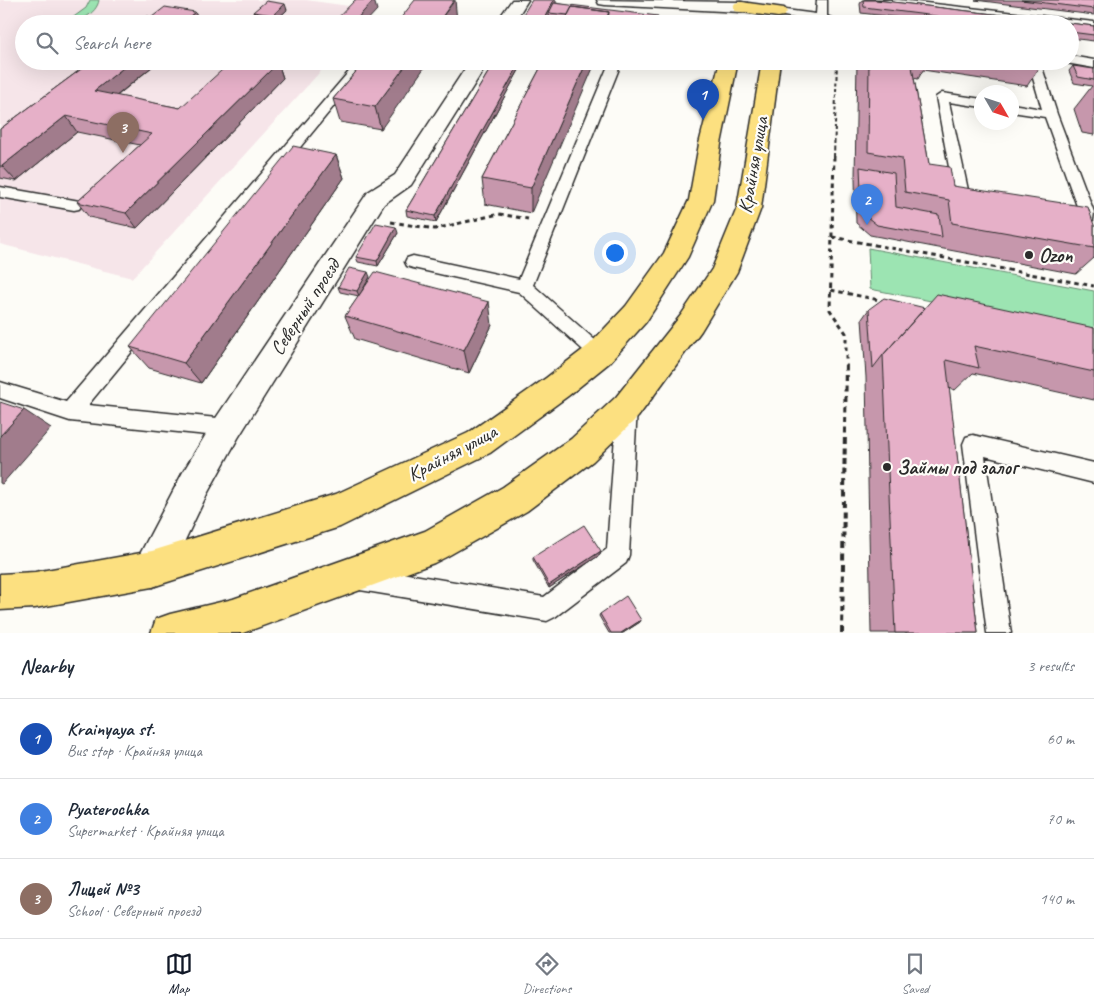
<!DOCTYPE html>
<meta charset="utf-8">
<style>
:root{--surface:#fff;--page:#f2f2f3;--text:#1f2937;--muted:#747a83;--line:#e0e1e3;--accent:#111827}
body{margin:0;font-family:Caveat,sans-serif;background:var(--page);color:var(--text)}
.compass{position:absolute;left:974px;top:85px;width:45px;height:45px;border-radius:50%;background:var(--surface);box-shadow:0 5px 20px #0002;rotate:129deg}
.you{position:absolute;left:614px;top:252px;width:18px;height:18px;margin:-12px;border:4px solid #fff;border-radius:50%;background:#1a73e8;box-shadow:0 0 0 8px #1a73e833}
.badge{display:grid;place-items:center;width:32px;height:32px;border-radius:50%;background:var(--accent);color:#fff;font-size:16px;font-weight:700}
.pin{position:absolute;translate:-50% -41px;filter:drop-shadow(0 1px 2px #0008)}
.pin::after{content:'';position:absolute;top:26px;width:18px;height:15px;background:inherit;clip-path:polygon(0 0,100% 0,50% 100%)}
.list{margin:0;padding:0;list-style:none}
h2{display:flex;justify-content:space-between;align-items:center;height:65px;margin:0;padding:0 20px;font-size:21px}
h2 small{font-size:16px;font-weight:400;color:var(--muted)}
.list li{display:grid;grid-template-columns:32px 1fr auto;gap:15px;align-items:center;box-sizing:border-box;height:80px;padding:0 20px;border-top:1px solid var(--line)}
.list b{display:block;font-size:19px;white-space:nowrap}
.list p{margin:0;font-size:16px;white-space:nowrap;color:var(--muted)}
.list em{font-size:16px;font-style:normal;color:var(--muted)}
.icon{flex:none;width:28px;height:28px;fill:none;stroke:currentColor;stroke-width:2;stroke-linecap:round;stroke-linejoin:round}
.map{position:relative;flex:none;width:1094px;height:633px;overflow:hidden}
.search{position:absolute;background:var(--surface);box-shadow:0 5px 20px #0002;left:15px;right:15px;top:15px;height:55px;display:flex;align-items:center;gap:12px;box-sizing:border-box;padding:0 18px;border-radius:28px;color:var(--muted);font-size:19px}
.sheet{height:305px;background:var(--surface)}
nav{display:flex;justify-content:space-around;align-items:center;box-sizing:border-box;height:70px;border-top:1px solid var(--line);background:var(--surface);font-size:14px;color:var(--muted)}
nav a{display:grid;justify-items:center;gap:2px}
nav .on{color:var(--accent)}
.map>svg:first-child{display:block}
.built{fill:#f6e5e9}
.green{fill:#9ce4b2;stroke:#64886e}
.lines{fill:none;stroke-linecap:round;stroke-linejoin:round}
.lane-casing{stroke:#2b2b2b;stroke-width:3}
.street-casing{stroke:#2b2b2b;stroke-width:3}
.primary-casing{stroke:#2b2b2b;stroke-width:3}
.path-far2{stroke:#2b2b2b;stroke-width:2;stroke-dasharray:4 2.5;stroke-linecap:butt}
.path-far1{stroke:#2b2b2b;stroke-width:3;stroke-dasharray:4.5 4;stroke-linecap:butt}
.path{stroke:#2b2b2b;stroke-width:4;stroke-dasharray:6 4.5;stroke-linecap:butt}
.lane{fill:#fdfcf7;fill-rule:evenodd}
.street{fill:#fdfcf7;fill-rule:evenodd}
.primary{fill:#fce080;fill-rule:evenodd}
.wall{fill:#c697ac;stroke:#2b2b2b}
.shaded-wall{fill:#a17b8c;stroke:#2b2b2b}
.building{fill:#e6b0c8;stroke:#2b2b2b}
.poi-dot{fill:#2b2b2b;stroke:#fdfcf7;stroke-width:2}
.labels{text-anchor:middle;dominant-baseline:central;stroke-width:4.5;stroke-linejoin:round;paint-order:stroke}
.street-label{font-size:20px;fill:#2b2b2b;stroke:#fdfcf7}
.poi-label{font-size:20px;font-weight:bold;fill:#2b2b2b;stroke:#fdfcf7;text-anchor:start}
</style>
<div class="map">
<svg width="1094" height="633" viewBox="0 0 1094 633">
<rect width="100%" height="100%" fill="#fdfcf7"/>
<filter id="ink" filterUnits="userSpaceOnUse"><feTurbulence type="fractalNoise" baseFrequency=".02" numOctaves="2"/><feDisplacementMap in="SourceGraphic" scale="10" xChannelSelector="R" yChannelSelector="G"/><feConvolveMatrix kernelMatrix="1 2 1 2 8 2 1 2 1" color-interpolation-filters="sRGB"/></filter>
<g filter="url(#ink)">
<path class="built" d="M0,0H306L377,10L364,24H24V61H330L132,278L0,244Z"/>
<path class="green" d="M90,0H99C97,14 77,24 64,24L86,8Z
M868,248L1094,291V333L870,289Z"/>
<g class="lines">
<g class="lane-casing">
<path id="lane" d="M817,0H827V16L845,24H828L778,15L773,12L778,9L816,14Z
M865,0H899L1094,22V28L1070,26V24H1053L870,3Z
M148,17L154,20L150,24H138Z
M1070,56L1094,60V68L1066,63L1065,61H1070Z
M358,61H371L88,405L227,419L234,422L237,428L234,434L227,437L70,421L0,398V382L66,402Z
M610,61H622L533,285L605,349L608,354L605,359L599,362L593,359L519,292L413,268L407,266L405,262L407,258L413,256L519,279Z
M1028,61H1040L1057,114L1094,212L1093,220C1086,222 1079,220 1072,218L1069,214L1072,210L1078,209L1045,117L1012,112V104L1042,109Z
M942,93L982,99V107L949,102L968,190L982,193L984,197L982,201C974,203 964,200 956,198L954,194L936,97Z
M0,187L74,200L79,201L82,205L79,209L74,210L0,197Z
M627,398L634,401L637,407L629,555L626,563L555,617L547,621L360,590L352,586L348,578L352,570L360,566L544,597L607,549L617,407L620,401Z
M973,435L1094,463V483L985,456L1011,633H987L963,444L966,437Z"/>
</g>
<g class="street-casing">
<path id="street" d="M512,0H528L513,24H495Z
M597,0L741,2L747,3L749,7L747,11L741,12L605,5L599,4Z
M470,61H489L411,185L384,204L238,438L207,494L165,582L152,587L139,582L134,569L139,556L183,472L216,418L368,192L395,175Z"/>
</g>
<g class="primary-casing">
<path id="primary" d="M741,2L784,8L787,12L784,16L778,17L735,11L733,7L735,3Z
M720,61H738L721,144L713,200L688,257L646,322L609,363L568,396L490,453L340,527L152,587L35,608L0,610V574L35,572L152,551L336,494L468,433L546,378L589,345L626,306L664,253L689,200L699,144Z
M762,61H780L761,208L737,272L701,331L638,417L593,461L527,511L446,557L434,563L243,633H151L156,619L170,614L233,599L425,531L503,487L571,439L616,397L681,315L712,269L737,208Z"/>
</g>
<path class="path-far2" d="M834,157L837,61"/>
<path class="path-far1" d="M834,156L830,310L846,333V363
M391,222L435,229L499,214L528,219
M832,237L1094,286
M831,290L884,301"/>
<path class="path" d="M842,633L846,361"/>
<use href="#lane" class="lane"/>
<use href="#street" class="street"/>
<use href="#primary" class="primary"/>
</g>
<path class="wall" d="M862,0H876L1094,26V41L1070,38V24H951L861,13L860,4Z
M975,0H1094V15Z
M556,3L657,22L656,24H563L565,20L549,18V15L544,24H517Z
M287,10L275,21L255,18L253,12Z
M92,61H159L117,96L180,108L278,63L283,78L137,228L89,217L77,202L140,145L77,132L16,181L0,178V129Z
M365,61L381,129L340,122L333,99Z
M495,61H524L436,222L407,216L406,210Z
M544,61L531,213L485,204L482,179Z
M857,61H1044L1027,86L923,70L918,79L914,78L929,164L953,186L1094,225V258L1076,274L870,235L856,223L855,178Z
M1073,66L1094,69V135L1082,133L1074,109L1092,86L1074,83L1069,71Z
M336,155L344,178L201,383L149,368L130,347Z
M398,233L378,266L358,262L356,257Z
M370,277L363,289L492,325L469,373L355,339L345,316L359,296L340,292L338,287Z
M925,308L1094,328V400L973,373L955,390L949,388L978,633H871L866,377L862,319L869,309Z
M601,551L600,555L549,588L533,560V557Z
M600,614L641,620L640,622L623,633H609L599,616Z"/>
<path class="shaded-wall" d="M374,0L377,10L364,24H352Z
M455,0L457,21L456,24H437Z
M554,0H556V3L549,13V15L544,24H541Z
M285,4L287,10L275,21L273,15Z
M195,12L200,24H180Z
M609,12L608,24H604Z
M132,61H159L104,106L94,91Z
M409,61H429L381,129L375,107Z
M521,61H524L436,222L435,216Z
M587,61H596L531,213V188Z
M278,63L283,78L137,228L126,213Z
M66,116L77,132L16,181L2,166Z
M336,155L344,178L201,383L184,363Z
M396,227L398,233L378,266L377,261Z
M368,272L370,277L359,296L357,291Z
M489,302L492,325L469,373L464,350Z
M24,410L51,428L2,484L0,483V436Z
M601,551L600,555L549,588V585Z
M641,620L640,622L623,633H621Z"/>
<path class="building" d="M355,0H374L352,24H332Z
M415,0H454L437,24H396Z
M532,0H554L541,24H517Z
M863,0H876L1094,26V35L1070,32V24H999L864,7Z
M1021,0H1094V9Z
M266,1L285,4L273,15L253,12Z
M554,3L658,16L655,24H632L608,21L609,12L572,7L568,15L549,13Z
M165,7L195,12L180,24H143Z
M572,7L609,12L604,24H563Z
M92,61H132L94,91L180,108L232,61H265L278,63L126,213L77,202L152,134L66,116L2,166H0V129Z
M365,61H409L375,107L333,99Z
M495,61H521L435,216L406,210Z
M544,61H587L531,188L482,179Z
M869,61H911L929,164L950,167L953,186L1088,207L1094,225V248L952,223L949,200L905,192L902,158L868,152Z
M1073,66L1094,69V80L1078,77Z
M293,146L336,155L184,363L130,347Z
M860,167L894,173L896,207L939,215L942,237L877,225L862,213Z
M376,223L396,227L377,261L356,257Z
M349,268L368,272L357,291L338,287Z
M375,272L489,302L464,350L345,316Z
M937,294L1094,328V372L974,346L979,368L946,360L978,633H895L883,355Z
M884,298L925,308L883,355L873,368L869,309Z
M0,402L24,410L0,436Z
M584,525L601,551L549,585L533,557Z
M626,596L641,620L621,633H611L600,614Z"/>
</g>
<g class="poi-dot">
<circle cx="1029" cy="255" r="5"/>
<circle cx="887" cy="467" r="5"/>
</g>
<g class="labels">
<g class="street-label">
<text transform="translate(753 165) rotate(-80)">Крайняя улица</text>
<text transform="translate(305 307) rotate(-57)">Северный проезд</text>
<text transform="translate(452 453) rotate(-28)">Крайняя улица</text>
</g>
<g class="poi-label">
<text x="1039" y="255">Ozon</text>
<text x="897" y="467">Займы под залог</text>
</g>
</g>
</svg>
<svg class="compass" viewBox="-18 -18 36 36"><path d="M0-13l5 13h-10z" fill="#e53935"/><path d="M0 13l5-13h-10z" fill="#747a83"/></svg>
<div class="you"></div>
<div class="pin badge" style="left:703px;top:120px;background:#1a4fb4">1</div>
<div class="pin badge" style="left:867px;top:225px;background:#3f7fe0">2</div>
<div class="pin badge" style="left:123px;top:153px;background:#8d6e63">3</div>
<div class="search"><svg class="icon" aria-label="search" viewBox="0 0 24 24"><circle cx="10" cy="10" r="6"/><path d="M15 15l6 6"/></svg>Search here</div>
</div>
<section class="sheet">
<h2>Nearby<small>3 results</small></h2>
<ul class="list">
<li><span class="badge" style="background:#1a4fb4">1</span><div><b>Krainyaya st.</b><p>Bus stop · Крайняя улица</p></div><em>60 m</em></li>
<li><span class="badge" style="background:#3f7fe0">2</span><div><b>Pyaterochka</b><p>Supermarket · Крайняя улица</p></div><em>70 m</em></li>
<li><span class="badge" style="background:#8d6e63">3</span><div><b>Лицей №3</b><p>School · Северный проезд</p></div><em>140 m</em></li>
</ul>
</section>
<nav>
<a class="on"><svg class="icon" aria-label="map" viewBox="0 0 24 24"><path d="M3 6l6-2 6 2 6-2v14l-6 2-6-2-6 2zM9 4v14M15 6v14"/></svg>Map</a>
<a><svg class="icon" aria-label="directions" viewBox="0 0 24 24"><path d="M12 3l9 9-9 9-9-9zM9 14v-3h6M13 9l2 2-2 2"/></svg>Directions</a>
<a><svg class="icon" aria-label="saved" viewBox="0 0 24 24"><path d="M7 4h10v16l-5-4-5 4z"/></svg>Saved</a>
</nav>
